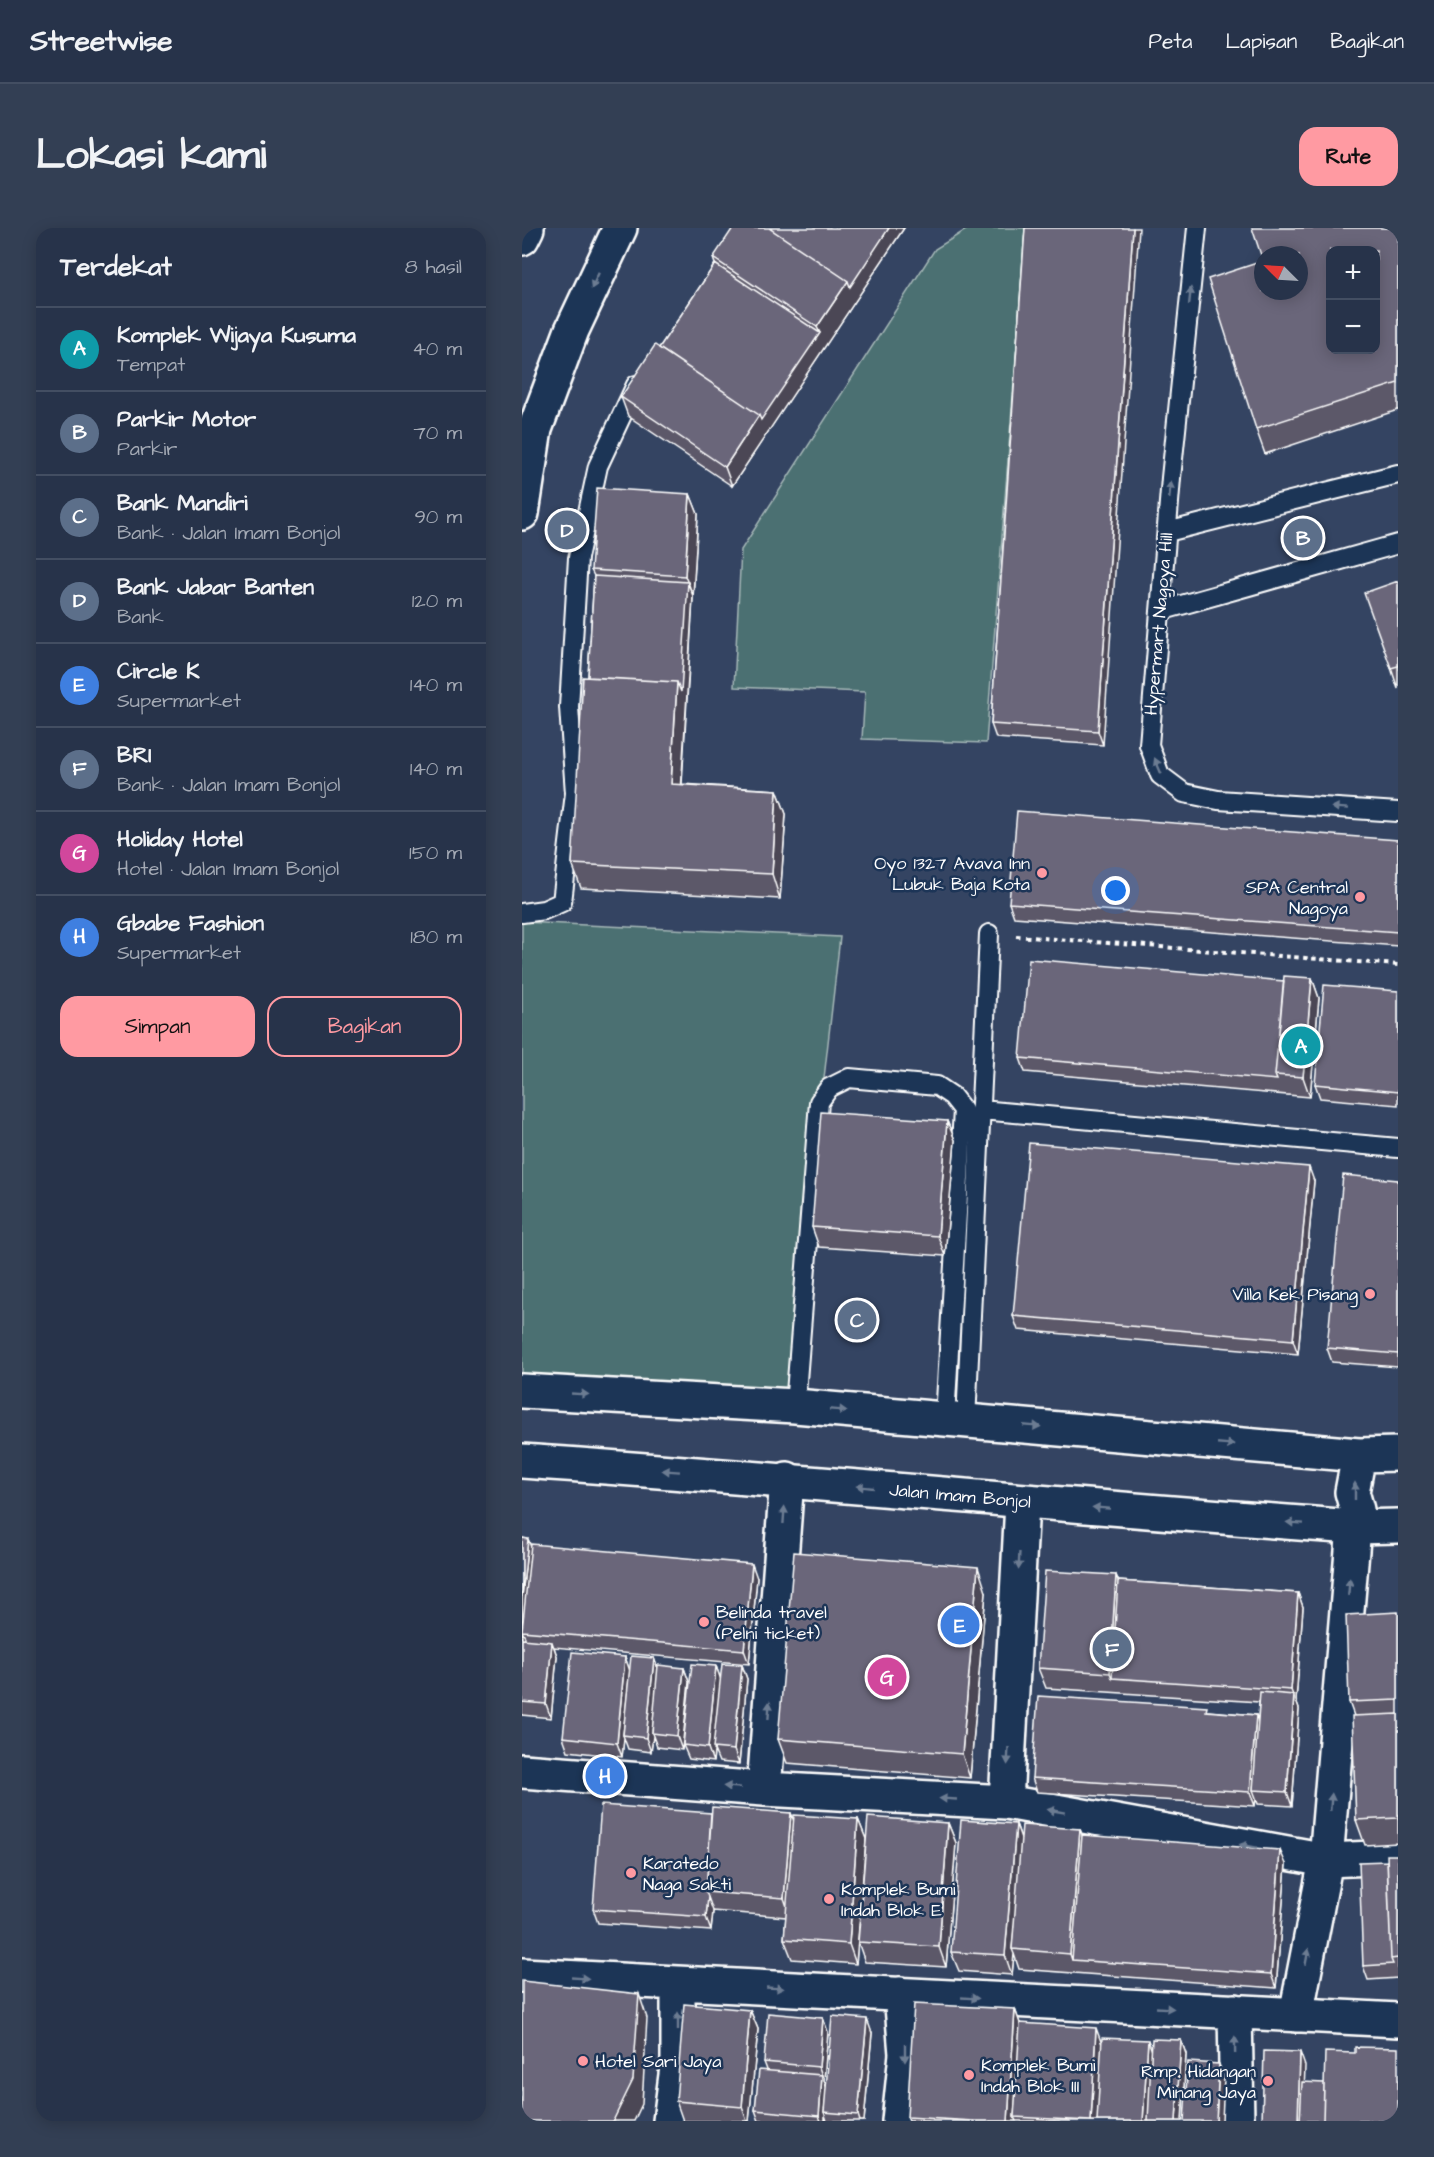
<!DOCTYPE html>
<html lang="id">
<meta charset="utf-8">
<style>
:root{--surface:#27334a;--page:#333f54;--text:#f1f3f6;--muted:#a4aab5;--line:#434e62;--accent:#ff9aa2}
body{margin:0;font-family:"Architects Daughter",sans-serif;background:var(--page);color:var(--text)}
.controls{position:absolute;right:18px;top:18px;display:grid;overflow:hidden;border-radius:12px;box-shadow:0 3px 15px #0003}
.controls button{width:54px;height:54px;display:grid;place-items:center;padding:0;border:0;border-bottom:2px solid var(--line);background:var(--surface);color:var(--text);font:30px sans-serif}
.compass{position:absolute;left:732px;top:18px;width:54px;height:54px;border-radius:50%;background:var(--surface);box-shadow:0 3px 15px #0003;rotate:294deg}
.you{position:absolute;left:594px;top:663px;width:21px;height:21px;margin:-15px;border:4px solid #fff;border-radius:50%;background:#1a73e8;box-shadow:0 0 0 9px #1a73e833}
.badge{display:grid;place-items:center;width:39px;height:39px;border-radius:50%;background:var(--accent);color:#fff;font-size:20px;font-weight:700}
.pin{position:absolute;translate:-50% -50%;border:3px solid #fff;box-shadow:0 2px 6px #0006}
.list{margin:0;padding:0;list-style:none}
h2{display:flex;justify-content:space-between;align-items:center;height:78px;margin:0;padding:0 24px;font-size:26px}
h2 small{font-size:20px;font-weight:400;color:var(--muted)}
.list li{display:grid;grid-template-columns:39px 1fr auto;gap:18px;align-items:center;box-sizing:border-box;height:84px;padding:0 24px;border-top:2px solid var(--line)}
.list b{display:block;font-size:22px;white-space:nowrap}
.list p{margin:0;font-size:20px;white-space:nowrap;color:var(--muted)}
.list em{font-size:20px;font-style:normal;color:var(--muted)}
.actions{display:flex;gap:12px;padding:18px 24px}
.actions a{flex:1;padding:14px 0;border:2px solid var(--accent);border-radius:18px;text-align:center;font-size:21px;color:var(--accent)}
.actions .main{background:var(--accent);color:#111}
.map{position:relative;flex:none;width:876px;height:1893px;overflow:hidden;border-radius:18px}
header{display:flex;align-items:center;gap:36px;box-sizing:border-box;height:84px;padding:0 30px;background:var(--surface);border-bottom:2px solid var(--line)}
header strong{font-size:28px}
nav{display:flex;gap:33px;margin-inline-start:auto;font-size:21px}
.intro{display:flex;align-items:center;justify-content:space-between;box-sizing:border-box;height:144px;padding:0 36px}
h1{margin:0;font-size:42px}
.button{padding:15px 27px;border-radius:18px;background:var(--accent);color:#111;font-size:21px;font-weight:700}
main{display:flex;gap:36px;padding:0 36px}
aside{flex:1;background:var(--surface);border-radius:18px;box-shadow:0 3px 15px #0003}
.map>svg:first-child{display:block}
.green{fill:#4c7072;stroke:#a6b8b8;stroke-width:1.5}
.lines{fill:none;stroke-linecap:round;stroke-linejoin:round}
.service-casing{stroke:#fff;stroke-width:22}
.minor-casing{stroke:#fff;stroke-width:38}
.secondary-casing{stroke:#fff;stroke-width:38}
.path{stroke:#fff;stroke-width:4;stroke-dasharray:4.5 4.5;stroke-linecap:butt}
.service{stroke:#1d3557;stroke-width:18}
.minor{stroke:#1d3557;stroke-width:33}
.secondary{stroke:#1d3557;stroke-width:33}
.wall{fill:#5c5869;stroke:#fff;stroke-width:1.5}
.shaded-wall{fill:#4b4755;stroke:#fff;stroke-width:1.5}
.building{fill:#6b667a;stroke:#fff;stroke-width:1.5;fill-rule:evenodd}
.oneway{fill:#6c7c92}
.poi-dot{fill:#ff9aa2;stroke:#1d3557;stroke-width:2}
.labels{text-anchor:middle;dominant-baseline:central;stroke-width:5;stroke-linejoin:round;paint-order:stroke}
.street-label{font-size:18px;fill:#fff;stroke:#1d3557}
.poi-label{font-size:18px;fill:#fff;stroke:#1d3557;text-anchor:start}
</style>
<header>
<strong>Streetwise</strong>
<nav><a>Peta</a><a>Lapisan</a><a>Bagikan</a></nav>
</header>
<div class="intro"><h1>Lokasi kami</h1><a class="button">Rute</a></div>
<main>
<aside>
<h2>Terdekat<small>8 hasil</small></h2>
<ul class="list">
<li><span class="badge" style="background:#0f9aa8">A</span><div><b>Komplek Wijaya Kusuma</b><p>Tempat</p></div><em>40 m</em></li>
<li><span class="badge" style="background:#5c6f8a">B</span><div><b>Parkir Motor</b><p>Parkir</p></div><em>70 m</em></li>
<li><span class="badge" style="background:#5c6f8a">C</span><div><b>Bank Mandiri</b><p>Bank · Jalan Imam Bonjol</p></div><em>90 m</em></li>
<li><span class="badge" style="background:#5c6f8a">D</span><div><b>Bank Jabar Banten</b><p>Bank</p></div><em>120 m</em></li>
<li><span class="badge" style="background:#3f7fe0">E</span><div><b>Circle K</b><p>Supermarket</p></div><em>140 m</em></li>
<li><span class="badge" style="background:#5c6f8a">F</span><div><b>BRI</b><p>Bank · Jalan Imam Bonjol</p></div><em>140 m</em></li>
<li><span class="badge" style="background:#d1479c">G</span><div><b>Holiday Hotel</b><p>Hotel · Jalan Imam Bonjol</p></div><em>150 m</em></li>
<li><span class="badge" style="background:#3f7fe0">H</span><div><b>Gbabe Fashion</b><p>Supermarket</p></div><em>180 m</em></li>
</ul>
<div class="actions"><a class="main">Simpan</a><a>Bagikan</a></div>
</aside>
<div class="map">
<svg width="876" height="1893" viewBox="0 0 876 1893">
<rect width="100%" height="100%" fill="#344462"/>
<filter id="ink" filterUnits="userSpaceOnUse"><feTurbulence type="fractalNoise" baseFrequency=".0167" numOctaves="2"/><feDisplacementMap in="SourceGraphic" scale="12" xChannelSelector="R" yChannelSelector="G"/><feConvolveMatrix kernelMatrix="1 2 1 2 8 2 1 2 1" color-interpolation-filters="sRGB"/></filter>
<g filter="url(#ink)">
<path class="green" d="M447,0H504L464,515L340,511L343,464L212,459L219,322L413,21Z
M0,694L318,709L266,1168L0,1160Z"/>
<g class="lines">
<g class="service-casing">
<path id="service" d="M675,0L649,250L627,517L638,547L662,565L696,572L876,584
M645,304L876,246
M638,383L876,316
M0,685L22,682L40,674L53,565L47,479L56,330L76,238L114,157
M459,882L876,920
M273,1178L297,874L307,860L327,850L415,858L430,868L441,882L423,1191
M444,1193L467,706"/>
</g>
<g class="minor-casing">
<path id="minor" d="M0,1543L242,1561L484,1574L804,1632L876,1629
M242,1561L265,1251
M484,1574L500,1275
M0,1747L876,1792
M713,1783L715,1893
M774,1787L804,1632L832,1299
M148,1893L156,1832V1755
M377,1893L384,1826L379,1766"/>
</g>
<g class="secondary-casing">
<path id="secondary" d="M0,10L5,0
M0,285L13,201L50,102L98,0
M0,1163L273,1178L837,1227L876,1226
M0,1233C278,1252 554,1279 832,1299L876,1298
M832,1299L835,1282L830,1264L837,1227"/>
</g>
<path class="path" d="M494,708L876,737"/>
<use href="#service" class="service"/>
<use href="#minor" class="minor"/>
<use href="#secondary" class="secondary"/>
</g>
<path class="wall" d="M382,0L210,258L106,188L99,169L137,120L193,36L191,30Z
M503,0L581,517L474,510L469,496Z
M876,0V182L743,226L734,201L741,33Z
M168,266L176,286L160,556L255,562L264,586L258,671L59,660L50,636L66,449L72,348L69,342Z
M876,353V461L869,440Z
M876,612V718L492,689L487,675Z
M790,750L797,770L788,869L503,844L498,830L762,753Z
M876,763V877L798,870L793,856Z
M425,893L433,912L423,1028L297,1019L290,999Z
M876,952V1139L810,1134L805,1120Z
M792,953L776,1126L496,1102L491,1088Z
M0,1310L6,1311L9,1319L235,1350L227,1436L32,1419L35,1428L29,1490L0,1487Z
M594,1347L596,1353L776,1365L781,1379L774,1473L777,1481L770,1578L736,1576L734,1570L733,1578L515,1564L510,1550L686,1483L734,1487L736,1492L737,1474L524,1460L516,1440Z
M464,1364L448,1550L265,1535L256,1511Z
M876,1384V1615L843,1617L834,1592L832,1488L827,1474Z
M103,1429L107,1441L132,1430L136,1441L162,1440L167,1454L160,1522L135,1519L131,1508L129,1524L106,1521L102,1510L100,1529L46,1523L41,1509Z
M220,1437L225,1451L217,1536L197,1534L192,1522L191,1534L167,1531L161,1517L194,1438L198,1450Z
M189,1585H269L272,1593L336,1591L344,1611L334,1736L270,1731L262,1711L264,1689L191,1683L189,1703L76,1695L71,1681Z
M426,1595L434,1615L424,1739L343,1734L336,1714Z
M494,1596L499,1610L558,1601L560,1607L764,1636L754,1760L497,1741L492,1726L490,1747L437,1743L429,1724Z
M876,1627V1750L846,1752L841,1738L865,1633Z
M493,1781L498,1796L580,1814L630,1821L659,1812L664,1826L660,1893H387L385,1889Z
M228,1782L236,1801L227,1893H161L154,1873Z
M301,1790L306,1804L302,1852L304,1858L350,1805L342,1893H305L303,1887V1893H237L233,1882L245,1842L242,1834Z"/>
<path class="shaded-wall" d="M367,0H382L210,258L203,239L237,187L298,105L295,99L326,53Z
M611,0H617L581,517L576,503Z
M168,266L176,286L171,368L163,348Z
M166,354L171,368L158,580L149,556L155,454Z
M255,562L264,586L258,671L250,646Z
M790,750L797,770L788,869L781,849Z
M425,893L433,912L423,1028L416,1008Z
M787,939L792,953L776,1126L771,1112Z
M6,1311L11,1325L0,1403L3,1409L1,1421L0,1417V1369Z
M230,1336L235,1350L227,1436L222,1422Z
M456,1339L464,1364L448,1550L440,1526Z
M594,1347L602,1367L590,1450L588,1445Z
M776,1365L781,1379L774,1473L777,1481L770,1578L765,1564L772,1470L769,1462Z
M30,1414L35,1428L29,1490L24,1476Z
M103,1429L108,1443L101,1507L102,1510L100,1529L95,1515Z
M132,1430L137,1444L130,1505L131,1508L129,1524L124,1510Z
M220,1437L225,1451L217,1536L212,1522Z
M194,1438L199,1452L191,1534L186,1520Z
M162,1440L167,1454L160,1522L155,1508Z
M734,1487L739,1501L731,1562L734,1570L733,1578L728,1564Z
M269,1585L276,1605L269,1690L262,1670Z
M336,1591L344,1611L334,1736L327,1716Z
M426,1595L434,1615L424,1739L417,1719Z
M494,1596L501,1616L490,1721L492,1726L490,1747L483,1727Z
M558,1601L565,1621L550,1732L548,1726Z
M758,1622L764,1636L754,1760L749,1746Z
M186,1669L191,1683L189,1703L184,1689Z
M117,1766L125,1790L120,1876L112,1893H91Z
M493,1781L500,1801L492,1889L494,1893H486Z
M228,1782L236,1801L227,1893H225L220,1879Z
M301,1790L306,1804L302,1852L305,1861L302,1884L303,1887V1893H299L297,1888L300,1848L297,1839Z
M345,1791L350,1805L342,1893H338L336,1887Z
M574,1800L581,1819L577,1893H569Z
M626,1812L631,1826L627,1893H621Z
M659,1812L664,1826L660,1893H654Z
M778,1824L783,1838L781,1893H776Z
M697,1836L702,1850L700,1893H694Z"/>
<path class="building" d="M211,0H247L326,53L295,99L191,30Z
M247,0H367L328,59L326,53Z
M503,0H611L576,503L469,496Z
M730,0H876V155L734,201L686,51L741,33ZM808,22H854V122H808ZM741,27H777V63H741Z
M193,36L298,105L239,192L237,187L137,120Z
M133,117L237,187L203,239L99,169Z
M75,260L168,266L163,348L69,342Z
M72,348L166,354L159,464L155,454L66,449Z
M876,353V438L869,440L842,365Z
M61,449L155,454L149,556L255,562L250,646L50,636Z
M495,583L876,612V704L487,675Z
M507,731L762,753L753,847L755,852L498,830Z
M762,748L790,750L781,849L753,847Z
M802,757L876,763V864L793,856Z
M299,884L425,893L416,1008L290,999Z
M507,915L787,939L771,1112L491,1088Z
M821,947L876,952V1126L805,1120Z
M0,1310L6,1311L0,1369Z
M9,1316L230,1336L222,1422L0,1403Z
M272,1324L456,1339L440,1526L256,1511Z
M523,1343L594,1347L588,1445L516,1440Z
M596,1353L776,1365L769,1462L590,1450Z
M876,1384V1472L827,1474L824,1387Z
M0,1411L30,1414L24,1476L0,1474Z
M50,1424L103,1429L95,1515L41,1509Z
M109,1428L132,1430L124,1510L101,1507Z
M170,1436L194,1438L186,1520L161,1517Z
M200,1436L220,1437L212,1522L191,1520Z
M136,1437L162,1440L155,1508L130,1505Z
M738,1464L772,1467L765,1564L731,1562Z
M516,1468L685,1479L684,1483L734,1487L728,1564L510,1550Z
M876,1486V1590L834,1592L830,1488Z
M79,1577L189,1585L184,1664L186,1669L184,1689L71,1681Z
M190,1579L269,1585L262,1670L184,1664Z
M272,1587L336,1591L327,1716L262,1711Z
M346,1589L426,1595L417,1719L336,1714Z
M439,1592L494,1596L483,1727L429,1724Z
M500,1597L558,1601L548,1726L490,1721Z
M560,1607L758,1622L749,1746L550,1732Z
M865,1627H876V1730L869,1731Z
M865,1633L869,1731L871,1736L841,1738L837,1634Z
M0,1753L117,1766L111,1852L91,1893H0Z
M162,1776L228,1782L220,1879L154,1873Z
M392,1776L493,1781L486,1893H453L385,1889Z
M246,1785L301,1790L297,1839L242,1834Z
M310,1788L345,1791L336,1887L302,1884Z
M498,1795L574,1800L569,1893L492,1889Z
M580,1810L626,1812L621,1893H575Z
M630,1811L659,1812L654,1893H626Z
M833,1819L876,1820V1893H801L803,1824L833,1825Z
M742,1823L778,1824L776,1893H740Z
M666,1834L697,1836L694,1893H662Z
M237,1842L300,1847L297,1888L233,1882Z
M780,1854L802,1855L801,1893H778Z"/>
<defs><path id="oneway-solid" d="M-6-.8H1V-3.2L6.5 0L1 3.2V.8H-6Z" transform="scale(1.5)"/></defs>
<g class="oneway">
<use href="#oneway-solid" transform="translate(73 53) rotate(115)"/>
<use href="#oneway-solid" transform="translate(668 68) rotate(-84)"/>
<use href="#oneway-solid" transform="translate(648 262) rotate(-85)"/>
<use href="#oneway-solid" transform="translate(636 538) rotate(-113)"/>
<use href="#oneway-solid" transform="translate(818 580) rotate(-176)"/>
<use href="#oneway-solid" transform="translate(58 1166) rotate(3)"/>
<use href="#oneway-solid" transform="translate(316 1182) rotate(5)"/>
<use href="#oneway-solid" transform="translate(510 1198) rotate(5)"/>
<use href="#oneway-solid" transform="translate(704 1216) rotate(5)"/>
<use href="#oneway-solid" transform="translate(149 1243) rotate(-176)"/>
<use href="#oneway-solid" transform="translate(343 1259) rotate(-174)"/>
<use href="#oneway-solid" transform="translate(833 1263) rotate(-90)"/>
<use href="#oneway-solid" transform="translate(579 1280) rotate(-176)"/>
<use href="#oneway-solid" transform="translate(262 1287) rotate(-86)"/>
<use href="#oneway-solid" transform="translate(773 1295) rotate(-176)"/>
<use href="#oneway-solid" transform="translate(497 1333) rotate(93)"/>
<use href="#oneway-solid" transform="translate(827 1359) rotate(-85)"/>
<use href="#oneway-solid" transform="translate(247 1482) rotate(-86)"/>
<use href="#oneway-solid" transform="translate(486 1528) rotate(93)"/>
<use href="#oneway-solid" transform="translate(210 1559) rotate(-176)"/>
<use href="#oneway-solid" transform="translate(426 1571) rotate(-177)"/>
<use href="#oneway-solid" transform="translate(809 1574) rotate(-85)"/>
<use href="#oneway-solid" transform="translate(534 1583) rotate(-170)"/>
<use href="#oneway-solid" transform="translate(726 1618) rotate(-170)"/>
<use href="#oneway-solid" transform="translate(785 1729) rotate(-79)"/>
<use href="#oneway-solid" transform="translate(58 1750) rotate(3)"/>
<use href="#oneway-solid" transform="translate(253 1760) rotate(3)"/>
<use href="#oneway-solid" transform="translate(448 1770) rotate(3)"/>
<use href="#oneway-solid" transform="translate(643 1780) rotate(3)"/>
<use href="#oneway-solid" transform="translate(156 1793) rotate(-90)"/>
<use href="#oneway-solid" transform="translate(713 1817) rotate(-91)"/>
<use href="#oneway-solid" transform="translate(383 1825) rotate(90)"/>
</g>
</g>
<g class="poi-dot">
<circle cx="520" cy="645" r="6"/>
<circle cx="838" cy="669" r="6"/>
<circle cx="848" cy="1066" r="6"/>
<circle cx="182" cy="1394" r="6"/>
<circle cx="109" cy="1645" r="6"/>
<circle cx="307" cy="1671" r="6"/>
<circle cx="61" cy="1833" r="6"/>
<circle cx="447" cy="1847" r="6"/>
<circle cx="746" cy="1853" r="6"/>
</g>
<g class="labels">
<g class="street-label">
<text transform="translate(637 396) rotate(-85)">Hypermart Nagoya Hill</text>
<text transform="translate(438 1268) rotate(5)">Jalan Imam Bonjol</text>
</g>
<g class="poi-label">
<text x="508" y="635" text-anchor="end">Oyo 1327 Avava Inn<tspan x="508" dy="21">Lubuk Baja Kota</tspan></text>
<text x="826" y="659" text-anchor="end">SPA Central<tspan x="826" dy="21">Nagoya</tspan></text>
<text x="836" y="1066" text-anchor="end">Villa Kek Pisang</text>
<text x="194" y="1384">Belinda travel<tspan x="194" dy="21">(Pelni ticket)</tspan></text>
<text x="121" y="1635">Karatedo<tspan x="121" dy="21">Naga Sakti</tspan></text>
<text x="319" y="1661">Komplek Bumi<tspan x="319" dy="21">Indah Blok E</tspan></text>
<text x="73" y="1833">Hotel Sari Jaya</text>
<text x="459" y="1837">Komplek Bumi<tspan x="459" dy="21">Indah Blok III</tspan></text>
<text x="734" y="1843" text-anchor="end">Rmp. Hidangan<tspan x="734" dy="21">Minang Jaya</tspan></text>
</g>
</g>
</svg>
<div class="controls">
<button>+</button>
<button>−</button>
</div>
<svg class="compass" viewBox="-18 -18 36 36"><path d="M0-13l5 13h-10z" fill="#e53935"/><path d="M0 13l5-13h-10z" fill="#a4aab5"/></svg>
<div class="you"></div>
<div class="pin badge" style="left:779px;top:818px;background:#0f9aa8">A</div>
<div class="pin badge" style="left:781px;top:310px;background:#5c6f8a">B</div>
<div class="pin badge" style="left:335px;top:1092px;background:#5c6f8a">C</div>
<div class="pin badge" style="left:45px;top:302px;background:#5c6f8a">D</div>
<div class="pin badge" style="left:438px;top:1397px;background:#3f7fe0">E</div>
<div class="pin badge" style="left:590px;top:1421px;background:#5c6f8a">F</div>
<div class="pin badge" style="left:365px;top:1449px;background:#d1479c">G</div>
<div class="pin badge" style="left:83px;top:1548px;background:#3f7fe0">H</div>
</div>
</main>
